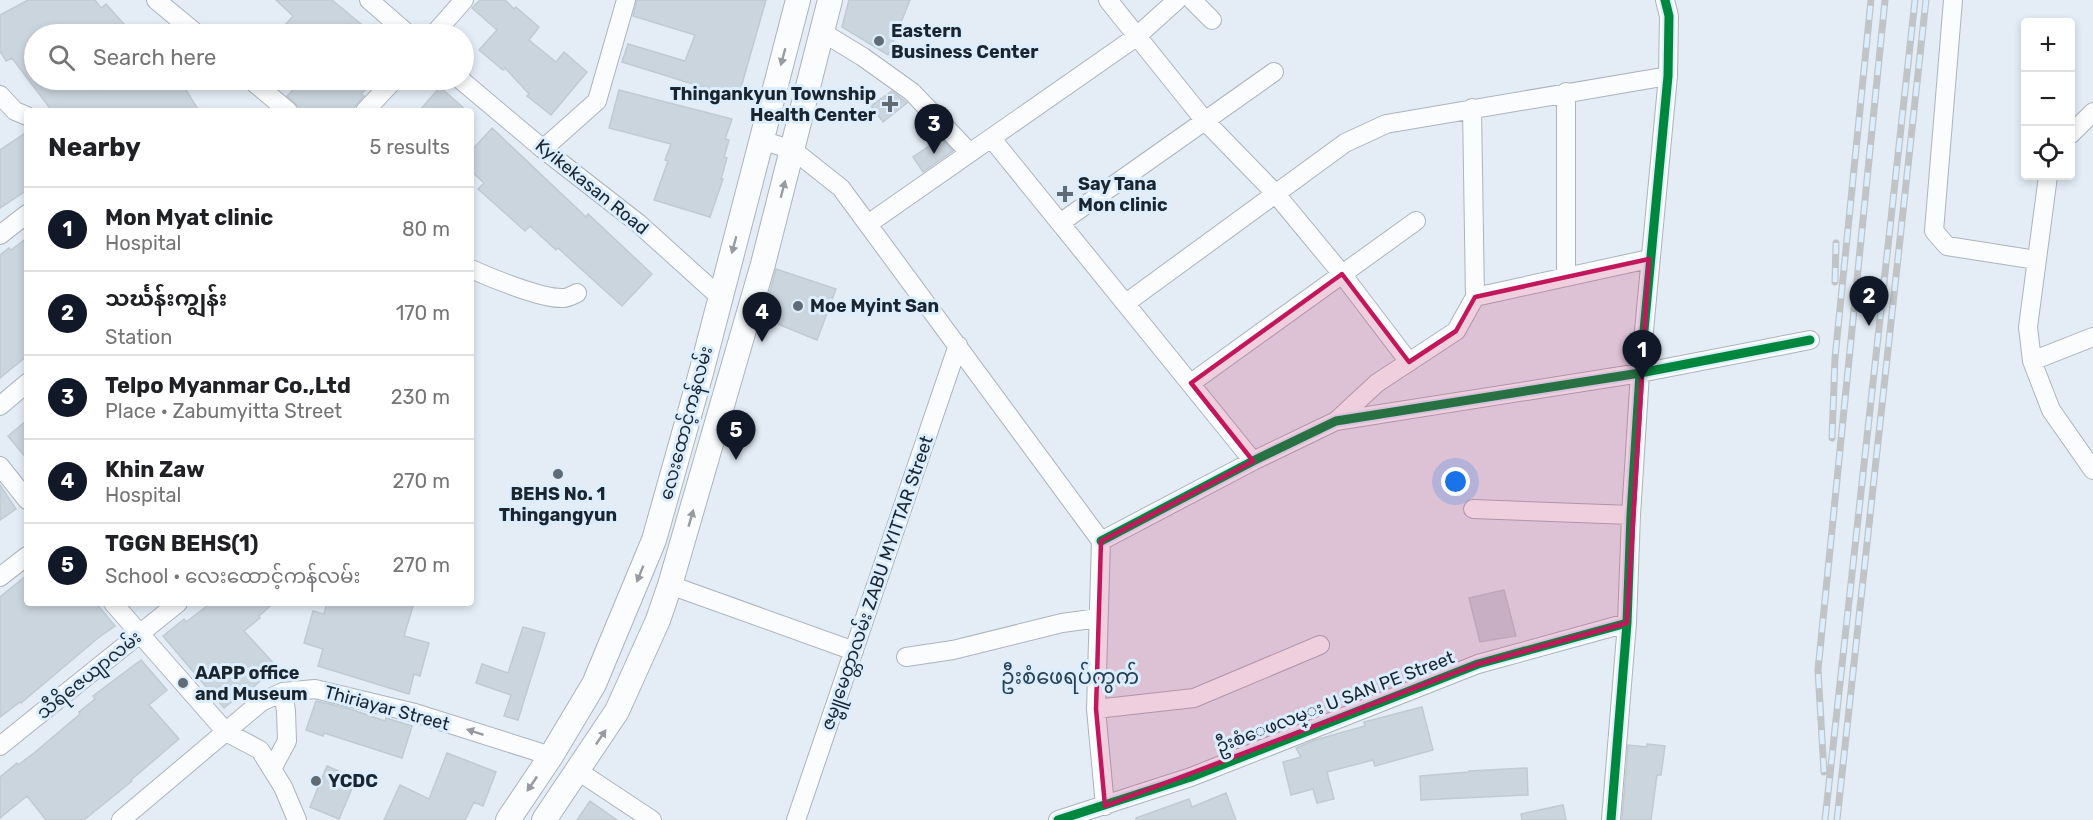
<!DOCTYPE html>
<meta charset="utf-8">
<style>
:root{--surface:#fff;--page:#f6f6f6;--text:#202124;--muted:#757577;--line:#e0e0e0;--accent:#111827}
body{margin:0;font-family:Rubik,"Noto Sans Myanmar",sans-serif;background:var(--page);color:var(--text)}
.controls{position:absolute;right:18px;top:18px;display:grid;overflow:hidden;border-radius:6px;box-shadow:0 3px 9px #0003}
.controls button{width:54px;height:54px;display:grid;place-items:center;padding:0;border:0;border-bottom:2px solid var(--line);background:var(--surface);color:var(--text);font:30px sans-serif}
.you{position:absolute;left:1456px;top:482px;width:21px;height:21px;margin:-15px;border:4px solid #fff;border-radius:50%;background:#1a73e8;box-shadow:0 0 0 9px #1a73e833}
.badge{display:grid;place-items:center;width:39px;height:39px;border-radius:50%;background:var(--accent);color:#fff;font-size:20px;font-weight:700}
.pin{position:absolute;translate:-50% -50px;filter:drop-shadow(0 2px 3px #0008)}
.pin::after{content:'';position:absolute;top:32px;width:21px;height:18px;background:inherit;clip-path:polygon(0 0,100% 0,50% 100%)}
.list{margin:0;padding:0;list-style:none}
h2{display:flex;justify-content:space-between;align-items:center;height:78px;margin:0;padding:0 24px;font-size:26px}
h2 small{font-size:20px;font-weight:400;color:var(--muted)}
.list li{display:grid;grid-template-columns:39px 1fr auto;gap:18px;align-items:center;box-sizing:border-box;height:84px;padding:0 24px;border-top:2px solid var(--line)}
.list b{display:block;font-size:22px;white-space:nowrap}
.list p{margin:0;font-size:20px;white-space:nowrap;color:var(--muted)}
.list em{font-size:20px;font-style:normal;color:var(--muted)}
.icon{flex:none;width:33px;height:33px;fill:none;stroke:currentColor;stroke-width:2;stroke-linecap:round;stroke-linejoin:round}
.map{position:relative;flex:none;width:2093px;height:820px;overflow:hidden}
.search{position:absolute;background:var(--surface);box-shadow:0 3px 9px #0003;left:24px;top:24px;width:450px;height:66px;display:flex;align-items:center;gap:15px;box-sizing:border-box;padding:0 21px;border-radius:33px;color:var(--muted);font-size:22px}
.panel{position:absolute;background:var(--surface);box-shadow:0 3px 9px #0003;left:24px;top:108px;width:450px;height:498px;border-radius:6px}
.map>svg:first-child{display:block}
.building{fill:#cbd5de;stroke:#c0cad3;stroke-width:1.5}
.lines{fill:none;stroke-linecap:round;stroke-linejoin:round}
.minor-casing{stroke:#abb4bc;stroke-width:20}
.major-casing{stroke:#abb4bc;stroke-width:26}
.minor{stroke:#fbfcfe;stroke-width:18}
.major{stroke:#fbfcfe;stroke-width:24}
.rail-casing{stroke:#c1c4c6;stroke-width:7}
.rail{stroke:#dceefe;stroke-width:4.5;stroke-dasharray:14;stroke-linecap:butt}
.cycleway-casing{stroke:#dceefe;stroke-width:13}
.cycleway{stroke:#00873e;stroke-width:9}
.oneway{fill:#969ba1}
.marked{fill:#c2185b;fill-opacity:0.2;stroke:#c2185b;stroke-width:4.5;stroke-linejoin:round}
.poi-dot{fill:#616b75;stroke:#dceefe;stroke-width:2}
.labels{text-anchor:middle;dominant-baseline:central;stroke-width:6;stroke-linejoin:round;paint-order:stroke}
.poi-label{font-size:18px;font-weight:bold;fill:#1a252f;stroke:#dceefe;text-anchor:start}
.street-label{font-size:18px;fill:#1a252f;stroke:#dceefe}
.quarter-label{font-size:21px;fill:#274055;stroke:#dceefe}
</style>
<div class="map">
<svg width="2093" height="820" viewBox="0 0 2093 820">
<rect width="100%" height="100%" fill="#e4edf6"/>
<path class="building" d="M28,0H95L101,8L106,4L133,34H34V80H88L96,90L112,80H180L199,111H52L12,58L6,61L0,51V15Z
M276,0H332L373,34H277L293,16Z
M480,0H505L514,9L516,7L539,27L529,40L556,62L564,52L587,72L551,115L527,96L529,94L505,68L503,70L479,50L497,30L472,8Z
M637,0H766L738,98L622,62L628,44L685,61L695,35L633,16Z
M849,0H910L888,55L842,27Z
M303,80H375L361,94L364,96L351,111H303L287,96Z
M440,87L467,111H419Z
M619,90L732,119L725,139L729,140L724,157L727,158L721,179H723L710,217L654,200L668,161L665,160L671,144L609,128Z
M892,91L907,103L883,122L871,106Z
M492,128L586,217L588,214L652,274L622,306L558,248L556,250L530,226L525,231L478,189L484,183L471,171V151Z
M27,132V190L0,208V150Z
M941,138L953,151L923,172L913,157Z
M27,238V356L0,378V255L9,248L11,250Z
M776,269L836,289L817,340L763,318Z
M27,420V459L8,436Z
M0,485L16,509L0,520Z
M27,575V603H96L115,626L98,638L21,703L20,702L0,717V597Z
M1504,590L1516,636L1480,642L1469,598Z
M211,603H274L259,616L260,618L244,631L276,666L248,692L246,690L224,708L163,636L184,619L186,622Z
M327,603H414L404,636L429,643L420,676L414,674L409,694L318,666L323,649L304,643L313,611L324,614Z
M523,627L545,633L518,720L504,716L511,695L476,683L482,664L508,673Z
M141,660L167,690L149,705L179,739L131,780L132,781L84,820H46L27,796L0,818V777L17,763L18,765L34,753L80,714L79,712L95,699L93,696Z
M316,701L347,708L385,721L386,718L412,726L402,758L324,733L323,736L306,730Z
M1422,707L1433,750L1375,766L1373,760L1327,772L1334,799L1317,803L1313,789L1291,795L1283,762L1301,757L1296,748L1315,740L1365,726L1364,722Z
M1647,744L1665,746L1661,775H1657L1651,820H1622L1628,745L1647,747Z
M447,753L496,772L483,806L474,802L465,820H384L400,785L429,799Z
M327,766L356,779L339,819L310,807Z
M1527,768L1528,795L1421,800L1420,776L1469,772V771Z
M1226,793L1236,820H1136V818L1189,799L1192,807Z
M590,801L617,820H577Z
M1563,805L1566,820H1522L1521,814Z"/>
<g class="lines">
<g class="minor-casing">
<path id="minor" d="M156,0L197,34
M369,0L408,34
M1108,0L1205,121L1275,193L1342,274L1409,362
M1192,0L1212,20
M1953,0L1934,231L1947,246L2037,260
M822,32L863,57L912,92L970,153
M434,34L464,0
M251,80L288,111
M461,80L543,149L638,223L720,297
M1566,92V276
M0,95L15,111L27,116
M365,111L394,80
M2070,135L2093,112
M992,139L1253,461
M761,140L793,150L841,188L1101,541
M543,149L597,101L626,0
M2048,176L2028,327L2032,361L2051,410L2093,470
M1060,223L1274,72
M868,224L1136,37L1177,0
M0,235L27,214
M471,269C491,278 542,299 563,298C568,298 573,295 577,293
M1475,297L1649,259
M1126,303L1345,143L1386,124L1668,76
M2032,361L2093,337
M1191,383L1416,221
M0,406L27,383
M1336,421L1377,383L1456,331L1475,297L1472,108
M0,466L27,500
M1473,509L1631,515
M1101,541L1253,461L1336,421L1640,373L1810,340
M1101,541L1096,709L1105,806
M0,577L27,556
M670,585L854,651
M113,603L226,732L260,750L283,787L297,820
M906,657L953,650L1062,623L1098,618
M1096,709L1194,698L1320,645
M0,746L178,603
M272,769L287,741L286,711L283,692
M578,771L652,820
M121,820L261,702L283,692L315,689L415,713L551,756
M796,820L958,345
M1058,820L1191,777L1478,664L1627,623
M1611,820L1627,623L1631,515L1640,373L1668,76L1669,16L1665,0"/>
</g>
<g class="major-casing">
<path id="major" d="M508,820L551,756L594,684L654,540L701,373L798,0
M544,820L617,711L658,620L670,585L763,264L830,0"/>
</g>
<use href="#minor" class="minor"/>
<use href="#major" class="major"/>
<g class="rail-casing">
<path id="rail" d="M1835,282L1836,243
M1832,438L1835,358L1871,0
M1824,772L1818,670L1885,0
M1825,820L1915,0
M1837,820L1926,0"/>
</g>
<use href="#rail" class="rail"/>
<g class="cycleway-casing">
<path id="cycleway" d="M1101,541L1253,461L1336,421L1640,373L1810,340
M1058,820L1191,777L1478,664L1627,623
M1611,820L1627,623L1631,515L1640,373L1668,76L1669,16L1665,0"/>
</g>
<use href="#cycleway" class="cycleway"/>
</g>
<defs><path id="oneway-solid" d="M-6-.8H1V-3.2L6.5 0L1 3.2V.8H-6Z" transform="scale(1.5)"/></defs>
<g class="oneway">
<use href="#oneway-solid" transform="translate(783 57) rotate(105)"/>
<use href="#oneway-solid" transform="translate(783 189) rotate(-75)"/>
<use href="#oneway-solid" transform="translate(734 245) rotate(105)"/>
<use href="#oneway-solid" transform="translate(691 518) rotate(-74)"/>
<use href="#oneway-solid" transform="translate(640 574) rotate(112)"/>
<use href="#oneway-solid" transform="translate(475 732) rotate(-162)"/>
<use href="#oneway-solid" transform="translate(601 737) rotate(-56)"/>
<use href="#oneway-solid" transform="translate(532 784) rotate(124)"/>
</g>
<path class="marked" d="M1649,259L1627,623L1478,664L1105,806L1096,709L1101,541L1253,461L1191,383L1342,274L1409,362L1456,331L1475,297Z"/>
<g class="poi-dot">
<circle cx="879" cy="41" r="6"/>
<path d="M887 95h6v6h6v6h-6v6h-6v-6h-6v-6h6z"/>
<path d="M1062 185h6v6h6v6h-6v6h-6v-6h-6v-6h6z"/>
<circle cx="798" cy="306" r="6"/>
<circle cx="558" cy="474" r="6"/>
<circle cx="183" cy="683" r="6"/>
<circle cx="316" cy="781" r="6"/>
</g>
<g class="labels">
<g class="poi-label">
<text x="891" y="31">Eastern<tspan x="891" dy="21">Business Center</tspan></text>
<text x="876" y="94" text-anchor="end">Thingankyun Township<tspan x="876" dy="21">Health Center</tspan></text>
<text x="1078" y="184">Say Tana<tspan x="1078" dy="21">Mon clinic</tspan></text>
<text x="810" y="306">Moe Myint San</text>
<text x="558" y="494" text-anchor="middle">BEHS No. 1<tspan x="558" dy="21">Thingangyun</tspan></text>
<text x="195" y="673">AAPP office<tspan x="195" dy="21">and Museum</tspan></text>
<text x="328" y="781">YCDC</text>
</g>
<g class="street-label">
<text transform="translate(592 187) rotate(39)">Kyikekasan Road</text>
<text transform="translate(686 423) rotate(-75)">လေးထောင့်ကန်လမ်း</text>
<text transform="translate(877 583) rotate(-71)">ဇမ္ဗူမေတ္တာလမ်း ZABU MYITTAR Street</text>
<text transform="translate(89 675) rotate(-39)">သီရိဇေယျာလမ်း</text>
<text transform="translate(1335 702) rotate(-21)">ဦးစံေဖလမ္း U SAN PE Street</text>
<text transform="translate(387 708) rotate(15)">Thiriayar Street</text>
</g>
<g class="quarter-label">
<text x="1070" y="676">ဦးစံဖေရပ်ကွက်</text>
</g>
</g>
</svg>
<div class="controls">
<button>+</button>
<button>−</button>
<button><svg class="icon" aria-label="locate" viewBox="0 0 24 24"><circle cx="12" cy="12" r="6"/><path d="M12 2v4M12 18v4M2 12h4M18 12h4"/></svg></button>
</div>
<div class="you"></div>
<div class="pin badge" style="left:1642px;top:380px">1</div>
<div class="pin badge" style="left:1869px;top:326px">2</div>
<div class="pin badge" style="left:934px;top:154px">3</div>
<div class="pin badge" style="left:762px;top:342px">4</div>
<div class="pin badge" style="left:736px;top:460px">5</div>
<div class="search"><svg class="icon" aria-label="search" viewBox="0 0 24 24"><circle cx="10" cy="10" r="6"/><path d="M15 15l6 6"/></svg>Search here</div>
<section class="panel">
<h2>Nearby<small>5 results</small></h2>
<ul class="list">
<li><span class="badge">1</span><div><b>Mon Myat clinic</b><p>Hospital</p></div><em>80 m</em></li>
<li><span class="badge">2</span><div><b>သင်္ဃန်းကျွန်း</b><p>Station</p></div><em>170 m</em></li>
<li><span class="badge">3</span><div><b>Telpo Myanmar Co.,Ltd</b><p>Place · Zabumyitta Street</p></div><em>230 m</em></li>
<li><span class="badge">4</span><div><b>Khin Zaw</b><p>Hospital</p></div><em>270 m</em></li>
<li><span class="badge">5</span><div><b>TGGN BEHS(1)</b><p>School · လေးထောင့်ကန်လမ်း</p></div><em>270 m</em></li>
</ul>
</section>
</div>
